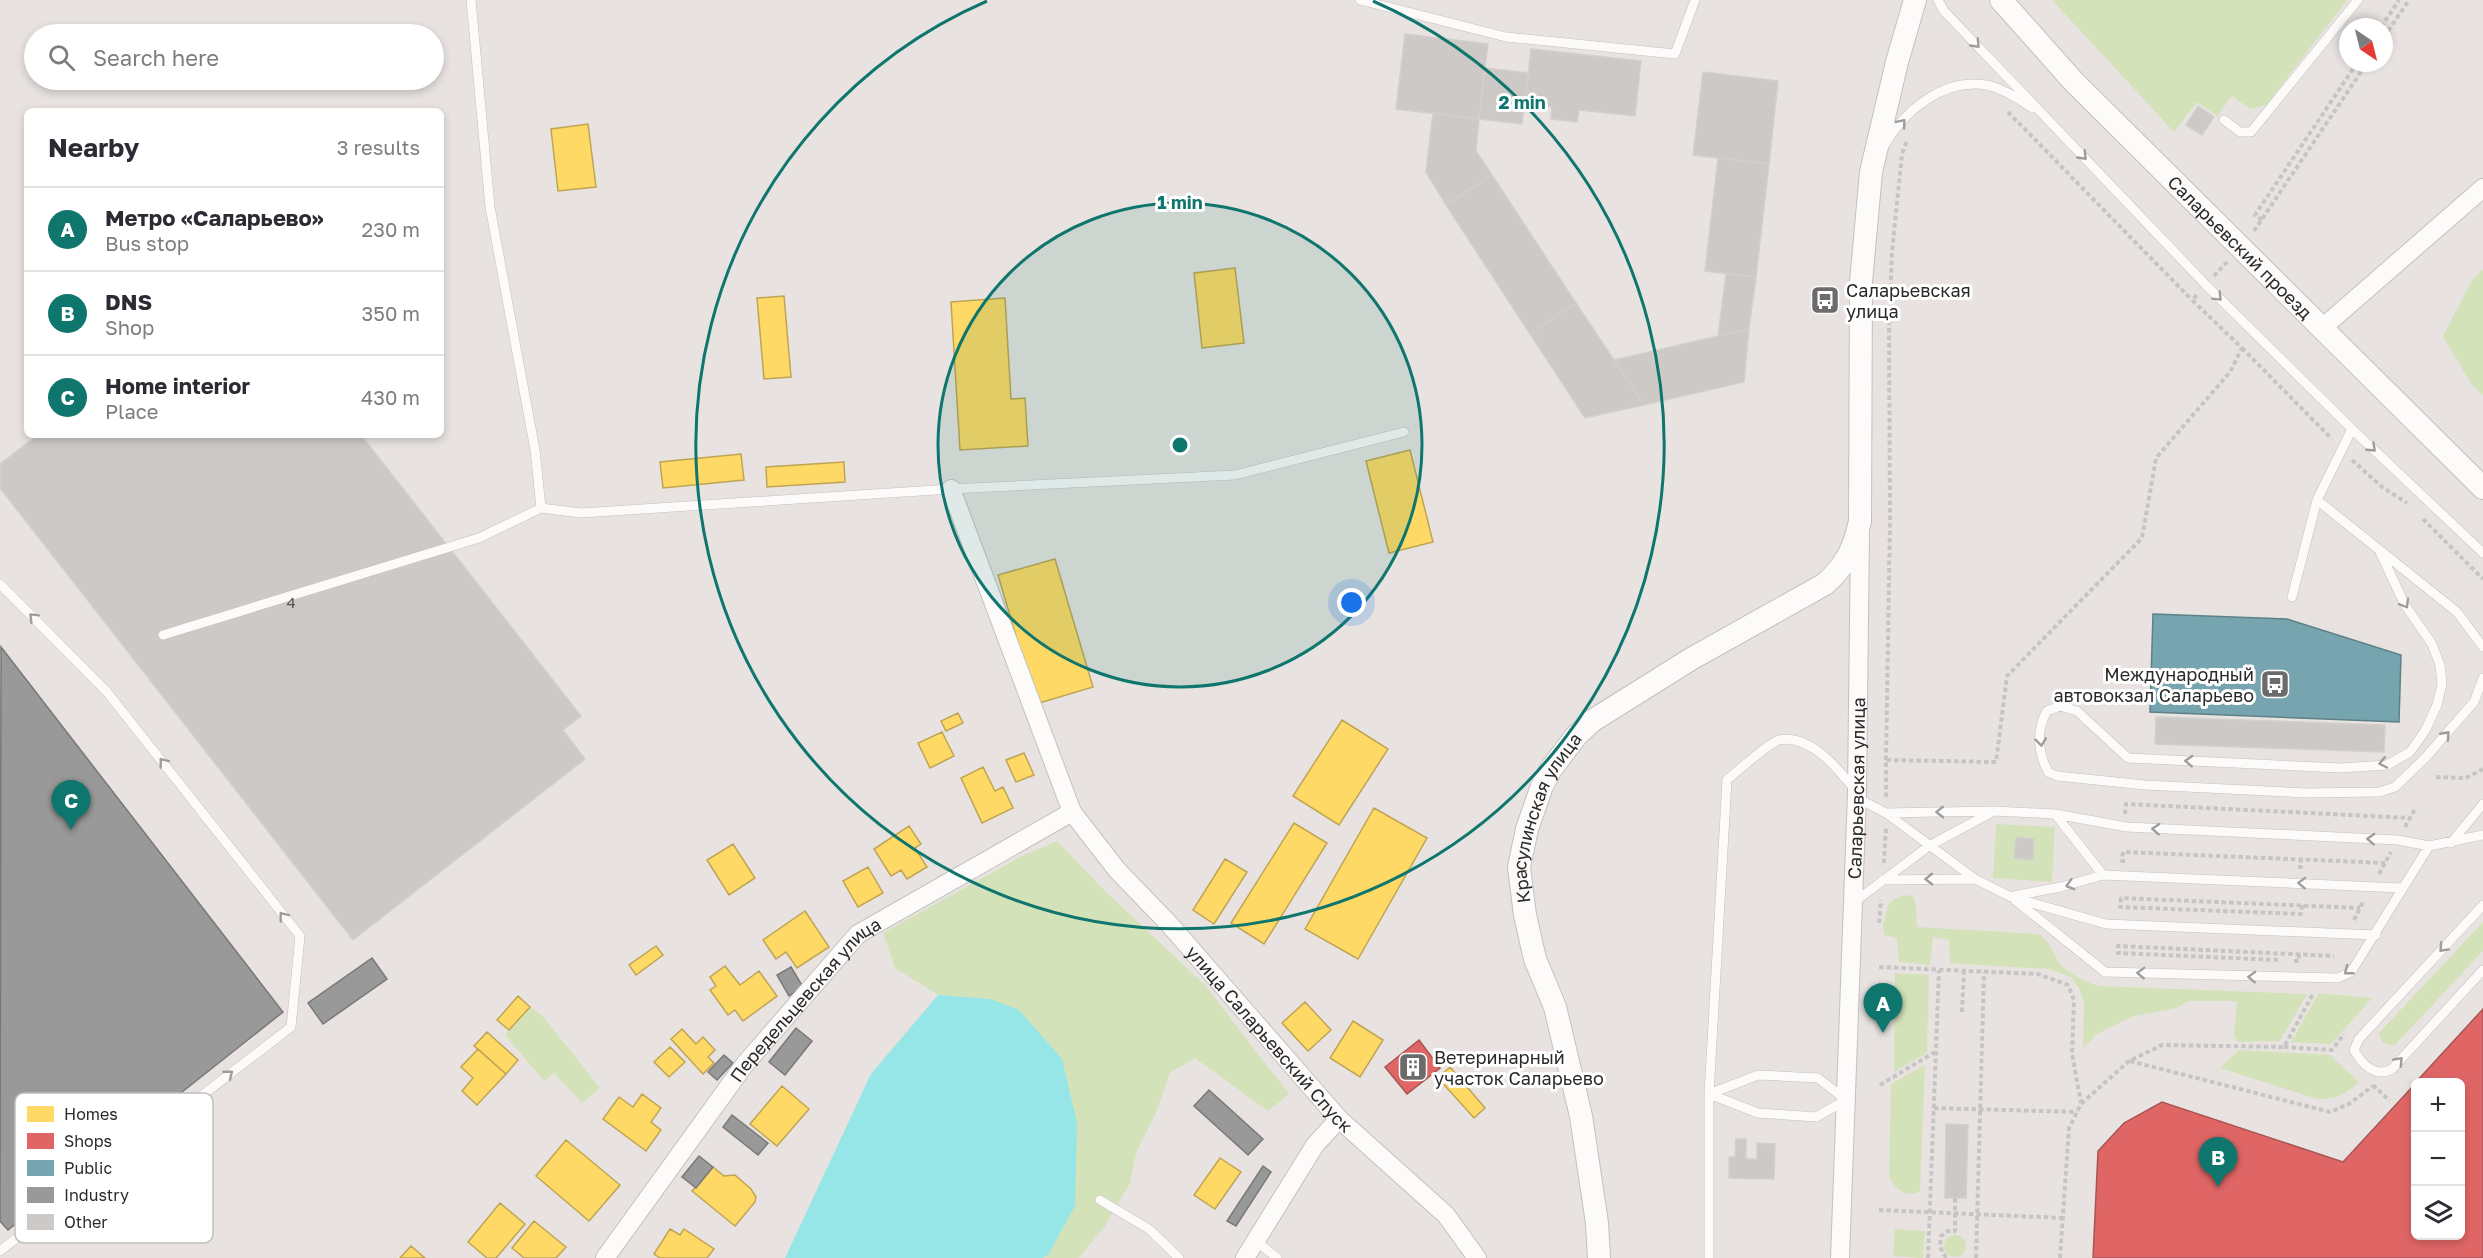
<!DOCTYPE html>
<meta charset="utf-8">
<style>
:root{--surface:#fff;--page:#f2f2f3;--text:#2b2b33;--muted:#7c7c81;--line:#e1e1e2;--accent:#0f766e}
body{margin:0;font-family:"Golos Text",sans-serif;background:var(--page);color:var(--text)}
.controls{position:absolute;right:18px;bottom:18px;display:grid;overflow:hidden;border-radius:9px;box-shadow:0 3px 9px #0003}
.controls button{width:54px;height:54px;display:grid;place-items:center;padding:0;border:0;border-bottom:2px solid var(--line);background:var(--surface);color:var(--text);font:30px sans-serif}
.compass{position:absolute;left:2339px;top:18px;width:54px;height:54px;border-radius:50%;background:var(--surface);box-shadow:0 3px 9px #0003;rotate:145deg}
.you{position:absolute;left:1352px;top:603px;width:21px;height:21px;margin:-15px;border:4px solid #fff;border-radius:50%;background:#1a73e8;box-shadow:0 0 0 9px #1a73e833}
.badge{display:grid;place-items:center;width:39px;height:39px;border-radius:50%;background:var(--accent);color:#fff;font-size:20px;font-weight:700}
.pin{position:absolute;translate:-50% -50px;filter:drop-shadow(0 2px 3px #0008)}
.pin::after{content:'';position:absolute;top:32px;width:21px;height:18px;background:inherit;clip-path:polygon(0 0,100% 0,50% 100%)}
.list{margin:0;padding:0;list-style:none}
h2{display:flex;justify-content:space-between;align-items:center;height:78px;margin:0;padding:0 24px;font-size:26px}
h2 small{font-size:20px;font-weight:400;color:var(--muted)}
.list li{display:grid;grid-template-columns:39px 1fr auto;gap:18px;align-items:center;box-sizing:border-box;height:84px;padding:0 24px;border-top:2px solid var(--line)}
.list b{display:block;font-size:22px;white-space:nowrap}
.list p{margin:0;font-size:20px;white-space:nowrap;color:var(--muted)}
.list em{font-size:20px;font-style:normal;color:var(--muted)}
.icon{flex:none;width:33px;height:33px;fill:none;stroke:currentColor;stroke-width:2;stroke-linecap:round;stroke-linejoin:round}
.map{position:relative;flex:none;width:2483px;height:1258px;overflow:hidden}
.search{position:absolute;background:var(--surface);box-shadow:0 3px 9px #0003;left:24px;top:24px;width:420px;height:66px;display:flex;align-items:center;gap:15px;box-sizing:border-box;padding:0 21px;border-radius:33px;color:var(--muted);font-size:22px}
.panel{position:absolute;background:var(--surface);box-shadow:0 3px 9px #0003;left:24px;top:108px;width:420px;height:330px;border-radius:9px}
.map>svg:first-child{display:block}
.green{fill:#d4e2ba}
.water{fill:#96e6e7}
.homes{fill:#ffd966;stroke:#bfa454;stroke-width:1.5}
.shops{fill:#e06666;stroke:#a95454;stroke-width:1.5}
.public{fill:#76a5af;stroke:#5f8087;stroke-width:1.5}
.industry{fill:#999;stroke:#787878;stroke-width:1.5}
.building{fill:#cdc9c7;stroke:#d3cfcc;stroke-width:1.5}
.lines{fill:none;stroke-linecap:round;stroke-linejoin:round}
.service-casing{stroke:#c2c1c1;stroke-width:10}
.minor-casing{stroke:#c2c1c1;stroke-width:20}
.tertiary-casing{stroke:#c2c1c1;stroke-width:24}
.path{stroke:#c6c5c5;stroke-width:4;stroke-dasharray:4.5 3;stroke-linecap:butt}
.service{stroke:#fcfbfa;stroke-width:9}
.minor{stroke:#fcfbfa;stroke-width:18}
.tertiary{stroke:#fcfbfa;stroke-width:22}
.oneway{stroke:#9e9d9c}
.ring{fill:none;stroke:#0f766e;stroke-width:3}
.labels{text-anchor:middle;dominant-baseline:central;stroke-width:6;stroke-linejoin:round;paint-order:stroke}
.number-label{font-size:15px;fill:#545453}
.street-label{font-size:18px;fill:#2a2a2a;stroke:#fff}
.poi-label{font-size:18px;fill:#2a2a2a;stroke:#fff;text-anchor:start}
.key{fill:#fff;stroke:#bfbfbf;stroke-width:1.5}
.key-label{font-size:16px;fill:#2a2a2a}
.centre{fill:#0f766e;stroke:#fff;stroke-width:3}
.ring-label{font-size:18px;text-anchor:middle;font-weight:bold;fill:#0f766e;stroke:#fff;stroke-width:6;stroke-linejoin:round;paint-order:stroke}
</style>
<div class="map">
<svg width="2483" height="1258" viewBox="0 0 2483 1258">
<rect width="100%" height="100%" fill="#e8e3e0"/>
<path class="green" d="M2052,0H2347L2266,105L2250,109L2232,96L2217,116L2197,102L2174,132Z
M2483,270V395L2472,385L2443,336L2472,280Z
M1996,824L2055,827L2052,882L1993,878Z
M1057,841L1107,893L1205,985L1289,1094L1268,1111L1195,1058L1170,1073L1155,1115L1136,1153L1130,1183L1105,1226L1079,1258H1043L1048,1255L990,999L938,995L895,968L883,933L1022,856Z
M1902,895L1913,896L1916,905L1917,927L2037,934C2051,939 2053,958 2064,968C2074,976 2087,983 2099,986L2307,994L2280,1041L2238,1042L2234,1036L2237,1001H2188L2177,1008L2134,1016L2097,1034L2083,1048L2084,1003L2079,988L2071,977L2048,969L1950,963L1949,940L1933,937L1930,965L1899,962L1897,938L1884,935L1883,924L1889,903Z
M2483,922V951L2395,1045H2390L2382,1042L2379,1033Z
M1895,973L1929,975L1927,1053L1894,1072Z
M2319,993L2372,998L2331,1044L2291,1042Z
M530,1007L542,1015L600,1088L582,1103L554,1073L544,1081L505,1035Z
M2239,1050L2330,1055L2359,1082C2346,1094 2335,1100 2317,1099L2220,1068Z
M1925,1065L1920,1191C1906,1198 1896,1190 1889,1177L1891,1084Z
M1895,1229L1925,1231L1923,1258L1893,1256Z
M1944 1246a11 11 0 1 1 22 0a11 11 0 1 1-22 0Z"/>
<path class="water" d="M938,995L990,999L1019,1010L1062,1059L1077,1123L1075,1206L1048,1255L1043,1258H785L871,1074Z"/>
<path class="homes" d="M588,124L596,187L558,191L551,129Z
M1235,268L1244,343L1202,348L1194,273Z
M784,296L791,377L764,379L757,298Z
M1005,298L1011,399L1025,398L1028,446L960,450L951,302Z
M1410,450L1433,542L1389,553L1366,461Z
M741,454L744,480L663,488L660,462Z
M844,462L845,482L767,487L766,467Z
M1055,559L1093,687L1036,704L998,575Z
M958,713L963,723L946,731L941,721Z
M1342,720L1388,749L1339,825L1293,796Z
M942,732L954,756L930,768L918,743Z
M1024,753L1034,775L1016,782L1006,760Z
M983,767L995,791L1003,787L1013,808L982,823L961,778Z
M1374,808L1427,838L1358,959L1305,929Z
M1294,823L1327,843L1264,944L1231,923Z
M909,826L921,844L915,848L927,867L907,879L901,870L891,876L874,849Z
M733,844L755,878L729,895L707,860Z
M1225,859L1247,872L1214,924L1193,910Z
M868,867L883,893L858,907L843,881Z
M805,911L829,947L797,968L786,952L776,959L763,940Z
M656,946L663,955L636,975L629,965Z
M725,966L740,985L759,971L777,996L743,1021L735,1010L728,1015L710,990L716,986L710,977Z
M518,996L530,1007L509,1030L497,1020Z
M1305,1002L1331,1030L1308,1051L1282,1023Z
M1353,1021L1383,1040L1360,1077L1330,1058Z
M682,1029L696,1044L703,1037L715,1050L708,1057L714,1063L703,1074L671,1039Z
M487,1032L518,1060L506,1074L474,1046Z
M670,1047L685,1062L669,1077L654,1062Z
M478,1049L506,1074L477,1105L462,1091L473,1078L461,1067Z
M1450,1067L1485,1108L1474,1118L1438,1078Z
M782,1086L809,1109L777,1146L750,1124Z
M642,1094L661,1108L651,1122L661,1130L646,1151L603,1119L619,1097L633,1107Z
M566,1140L620,1185L589,1221L536,1176Z
M1220,1158L1241,1172L1215,1209L1194,1195Z
M713,1167L724,1176L735,1175L751,1189L756,1197L755,1202L735,1226L692,1191Z
M500,1203L525,1224L496,1258H487L468,1242Z
M534,1221L566,1247L556,1258H524L512,1248Z
M670,1229L680,1235L684,1229L714,1249L707,1258H660L654,1254Z
M411,1246L425,1258H400Z"/>
<path class="shops" d="M2483,1009V1258H2093L2098,1151L2124,1123L2162,1102L2343,1162L2416,1083V1236H2460V1082H2416Z
M1419,1040L1440,1068L1407,1094L1385,1067Z"/>
<path class="public" d="M2153,614L2287,619L2401,655L2399,722L2150,712Z"/>
<path class="industry" d="M1,647L283,1012L8,1230L0,1221Z
M372,958L387,979L323,1024L308,1003Z
M791,967L803,987L789,996L777,975Z
M796,1028L812,1041L785,1075L769,1062Z
M724,1055L733,1063L717,1080L708,1072Z
M1209,1090L1263,1139L1248,1155L1194,1106Z
M732,1115L768,1143L758,1155L723,1127Z
M699,1156L713,1167L696,1188L682,1177Z
M1263,1166L1271,1172L1236,1226L1227,1221Z"/>
<path class="building" d="M1405,34L1488,44L1479,119L1396,109Z
M1531,49L1641,61L1635,116L1579,110L1577,122L1551,119L1552,107L1525,104Z
M1485,68L1528,73L1522,124L1479,119Z
M1703,72L1778,81L1769,164L1693,155Z
M2198,106L2214,117L2202,135L2186,125Z
M1433,113L1479,119L1476,151L1492,175L1446,205L1426,172Z
M1718,158L1769,164L1756,277L1705,271Z
M1492,175L1576,303L1530,334L1446,205Z
M1726,274L1756,277L1749,329L1718,336Z
M1576,303L1644,405L1585,418L1530,334Z
M1749,329L1744,382L1644,405L1614,360Z
M38,435H361L581,716L563,730L585,759L353,940L0,488V464Z
M2156,717L2385,725L2384,752L2155,744Z
M2016,837L2034,839L2033,860L2014,858Z
M1946,1124L1968,1125L1966,1198H1945Z
M1736,1139H1746V1159H1757V1143L1775,1144L1774,1179L1729,1178V1157H1735Z"/>
<g class="lines">
<g class="service-casing">
<path id="service" d="M471,0L490,207L535,450L541,508L581,513L951,489L1235,475L1404,432
M1360,0L1506,37L1675,54L1695,0
M1938,0L1944,11L2206,285L2352,429L2483,553
M2224,120L2240,132H2251L2358,0
M1884,146C1904,111 1943,78 1986,85C2003,88 2019,100 2033,108
M2317,500L2457,612L2483,647
M2380,552L2405,605L2432,644L2440,665L2442,684L2437,705L2425,731L2410,752L2387,765L2340,768L2128,758L2077,711L2060,706L2047,711C2036,730 2038,752 2048,772L2057,776L2145,785L2306,793L2380,792L2395,787L2426,757L2474,702L2483,678
M0,584L107,692L300,936L291,1027L0,1251
M2292,597L2317,500L2352,429
M163,635L479,538L541,508
M1857,798L1886,813L1975,879L2011,897L2106,924L2376,935
M1886,813L1994,811L2055,814L2127,827L2398,840L2429,846L2483,835
M2055,814L2103,875
M2451,843L2483,804
M1883,880L1975,879
M2013,896L2061,887L2103,875L2402,888
M2015,900L2105,972L2338,978L2351,972L2429,846
M1853,903L1929,846L1992,812
M2483,905L2359,1039L2354,1050C2362,1065 2376,1078 2392,1069L2483,970
M1758,1075L1818,1078L1846,1100L1816,1117L1758,1113L1709,1094Z
M1100,1200L1149,1229L1179,1258
M1255,1240L1277,1258
M1709,1258V1094L1727,780C1738,771 1768,743 1779,740C1810,733 1839,770 1856,791"/>
</g>
<g class="minor-casing">
<g id="minor">
<path d="M2321,329L2483,188"/>
<path id="s1" d="M951,489L1072,812L1117,870L1170,925L1339,1119L1446,1215L1477,1258"/>
<path id="s2" d="M605,1258L745,1064L858,934L1072,812"/>
<path d="M1245,1258L1315,1145L1339,1119"/>
<path id="s3" d="M1840,1258L1857,793L1860,534"/>
</g>
</g>
<g class="tertiary-casing">
<g id="tertiary">
<path id="s4" d="M2001,0L2074,82L2483,488"/>
<path id="s5" d="M1599,1258L1597,1223L1581,1116L1555,1007L1535,959L1525,915L1519,867L1527,829L1542,786L1551,769L1576,736L1592,721L1691,659L1825,584C1846,565 1854,549 1860,521L1861,282L1871,172L1897,62L1915,0"/>
</g>
</g>
<path class="path" d="M2381,27L2399,0
M2384,37L2409,0
M2008,112L2192,300
M2262,220L2255,215L2357,63
M2254,231L2367,63
M2214,276L2227,262
M2242,348L2332,439
M2352,460L2382,487L2407,503
M2423,519L2483,579
M1886,760L1890,520L1889,326L1892,252L1902,154L1907,140
M2436,777L2466,778L2483,769
M1886,797V760L1996,762L2007,676L2142,538L2156,458L2230,372L2242,348L2192,300L2197,295
M2125,814L2126,804L2410,818
M2405,827L2415,809
M2125,861H2122L2123,852L2385,863
M1884,863L1886,828
M2298,867H2301V859
M2379,874L2391,852
M2302,905L2301,914L2120,907L2121,898L2360,908
M2354,920L2364,900
M1879,923L1881,900
M2278,960L2118,953V946L2334,956
M2294,961H2299V954
M1879,967L2038,974L2068,985L2074,1000L2072,1054L2081,1103
M1962,1012L1964,971
M2284,1047L2332,1050L2344,1034
M2130,1061L2330,1112L2349,1104L2373,1086
M1880,1085L1935,1052
M2373,1085L2390,1101
M1934,1108L2077,1112
M1879,1210L2063,1218
M1928,1258L1939,970
M1946,1258L1940,1247L1941,1236L1948,1231H1955V1193
M1976,1258L1984,972
M2060,1258L2069,1128L2081,1104L2129,1061L2162,1045L2284,1047L2313,994"/>
<use href="#service" class="service"/>
<use href="#minor" class="minor"/>
<use href="#tertiary" class="tertiary"/>
</g>
<defs><path id="oneway-chevron" d="M-2-3.5L2.5 0L-2 3.5" fill="none" stroke-width="1.6" stroke-linecap="round" stroke-linejoin="round" transform="scale(1.5)"/></defs>
<g class="oneway">
<use href="#oneway-chevron" transform="translate(1976 44) rotate(46)"/>
<use href="#oneway-chevron" transform="translate(1902 123) rotate(-50)"/>
<use href="#oneway-chevron" transform="translate(2083 156) rotate(46)"/>
<use href="#oneway-chevron" transform="translate(2218 297) rotate(45)"/>
<use href="#oneway-chevron" transform="translate(2372 448) rotate(43)"/>
<use href="#oneway-chevron" transform="translate(2405 604) rotate(60)"/>
<use href="#oneway-chevron" transform="translate(33 617) rotate(-135)"/>
<use href="#oneway-chevron" transform="translate(2446 735) rotate(-48)"/>
<use href="#oneway-chevron" transform="translate(2041 742) rotate(83)"/>
<use href="#oneway-chevron" transform="translate(2189 761) rotate(-177)"/>
<use href="#oneway-chevron" transform="translate(163 762) rotate(-128)"/>
<use href="#oneway-chevron" transform="translate(2383 763) rotate(168)"/>
<use href="#oneway-chevron" transform="translate(1940 812) rotate(179)"/>
<use href="#oneway-chevron" transform="translate(2156 829) rotate(-177)"/>
<use href="#oneway-chevron" transform="translate(2371 839) rotate(-177)"/>
<use href="#oneway-chevron" transform="translate(1929 879) rotate(179)"/>
<use href="#oneway-chevron" transform="translate(2302 883) rotate(-178)"/>
<use href="#oneway-chevron" transform="translate(2070 885) rotate(164)"/>
<use href="#oneway-chevron" transform="translate(283 916) rotate(-128)"/>
<use href="#oneway-chevron" transform="translate(2443 948) rotate(133)"/>
<use href="#oneway-chevron" transform="translate(2348 971) rotate(142)"/>
<use href="#oneway-chevron" transform="translate(2141 973) rotate(-178)"/>
<use href="#oneway-chevron" transform="translate(2252 977) rotate(-178)"/>
<use href="#oneway-chevron" transform="translate(2399 1061) rotate(-47)"/>
<use href="#oneway-chevron" transform="translate(229 1074) rotate(-38)"/>
</g>
<circle cx="1180" cy="445" r="242" fill="#0f766e" fill-opacity=".12"/>
<g class="ring">
<circle cx="1180" cy="445" r="242"/>
<path d="M1373 1A484 484 0 1 1 987 1"/>
</g>
<defs>
<g id="bus-square" transform="scale(1.5)"><rect x="-9" y="-9" width="18" height="18" rx="4" fill="#6c6b6a" stroke="#fff"/><path d="M-5-6H5V4H4V6H2V4H-2V6H-4V4H-5ZM-3.5-4V0h7V-4ZM-3.5 1.2v1.5H-2V1.2ZM2 1.2v1.5H3.5V1.2Z" fill="#fff"/></g>
<g id="building-square" transform="scale(1.5)"><rect x="-9" y="-9" width="18" height="18" rx="4" fill="#6c6b6a" stroke="#fff"/><path d="M-4-6H4V6H1V3H-1V6H-4ZM-2.5-4.3h1.7v1.8h-1.7ZM.8-4.3h1.7v1.8H.8ZM-2.5-1h1.7V.8h-1.7ZM.8-1h1.7V.8H.8Z" fill="#fff"/></g>
</defs>
<g fill-rule="evenodd">
<use href="#bus-square" x="1825" y="300"/>
<use href="#bus-square" x="2275" y="684"/>
<use href="#building-square" x="1413" y="1067"/>
</g>
<g class="labels">
<g class="number-label">
<text x="291" y="602">4</text>
</g>
<g class="street-label">
<text stroke="none"><textPath href="#s4" startOffset="344">Саларьевский проезд</textPath></text>
<text stroke="none"><textPath href="#s3" startOffset="470">Саларьевская улица</textPath></text>
<text stroke="none"><textPath href="#s5" startOffset="456">Красулинская улица</textPath></text>
<text stroke="none"><textPath href="#s2" startOffset="328">Передельцевская улица</textPath></text>
<text stroke="none"><textPath href="#s1" startOffset="646">улица Саларьевский Спуск</textPath></text>
</g>
<g class="poi-label">
<text x="1846" y="290">Саларьевская<tspan x="1846" dy="21">улица</tspan></text>
<text x="2254" y="674" text-anchor="end">Международный<tspan x="2254" dy="21">автовокзал Саларьево</tspan></text>
<text x="1434" y="1057">Ветеринарный<tspan x="1434" dy="21">участок Саларьево</tspan></text>
</g>
</g>
<rect x="15" y="1093" width="198" height="150" rx="9" class="key"/>
<rect x="27" y="1106" width="27" height="16" fill="#ffd966"/>
<rect x="27" y="1133" width="27" height="16" fill="#e06666"/>
<rect x="27" y="1160" width="27" height="16" fill="#76a5af"/>
<rect x="27" y="1187" width="27" height="16" fill="#999"/>
<rect x="27" y="1214" width="27" height="16" fill="#cdc9c7"/>
<g class="key-label">
<text x="64" y="1120">Homes</text>
<text x="64" y="1147">Shops</text>
<text x="64" y="1174">Public</text>
<text x="64" y="1201">Industry</text>
<text x="64" y="1228">Other</text>
</g>
<circle cx="1180" cy="445" r="9" class="centre"/>
<g class="ring-label">
<text x="1522" y="109">2 min</text>
<text x="1180" y="209">1 min</text>
</g>
</svg>
<div class="controls">
<button>+</button>
<button>−</button>
<button><svg class="icon" aria-label="layers" viewBox="0 0 24 24"><path d="M12 4l9 5-9 5-9-5zM3 14l9 5 9-5"/></svg></button>
</div>
<svg class="compass" viewBox="-18 -18 36 36"><path d="M0-13l5 13h-10z" fill="#e53935"/><path d="M0 13l5-13h-10z" fill="#7c7c81"/></svg>
<div class="you"></div>
<div class="pin badge" style="left:1883px;top:1033px">A</div>
<div class="pin badge" style="left:2218px;top:1187px">B</div>
<div class="pin badge" style="left:71px;top:830px">C</div>
<div class="search"><svg class="icon" aria-label="search" viewBox="0 0 24 24"><circle cx="10" cy="10" r="6"/><path d="M15 15l6 6"/></svg>Search here</div>
<section class="panel">
<h2>Nearby<small>3 results</small></h2>
<ul class="list">
<li><span class="badge">A</span><div><b>Метро «Саларьево»</b><p>Bus stop</p></div><em>230 m</em></li>
<li><span class="badge">B</span><div><b>DNS</b><p>Shop</p></div><em>350 m</em></li>
<li><span class="badge">C</span><div><b>Home interior</b><p>Place</p></div><em>430 m</em></li>
</ul>
</section>
</div>
